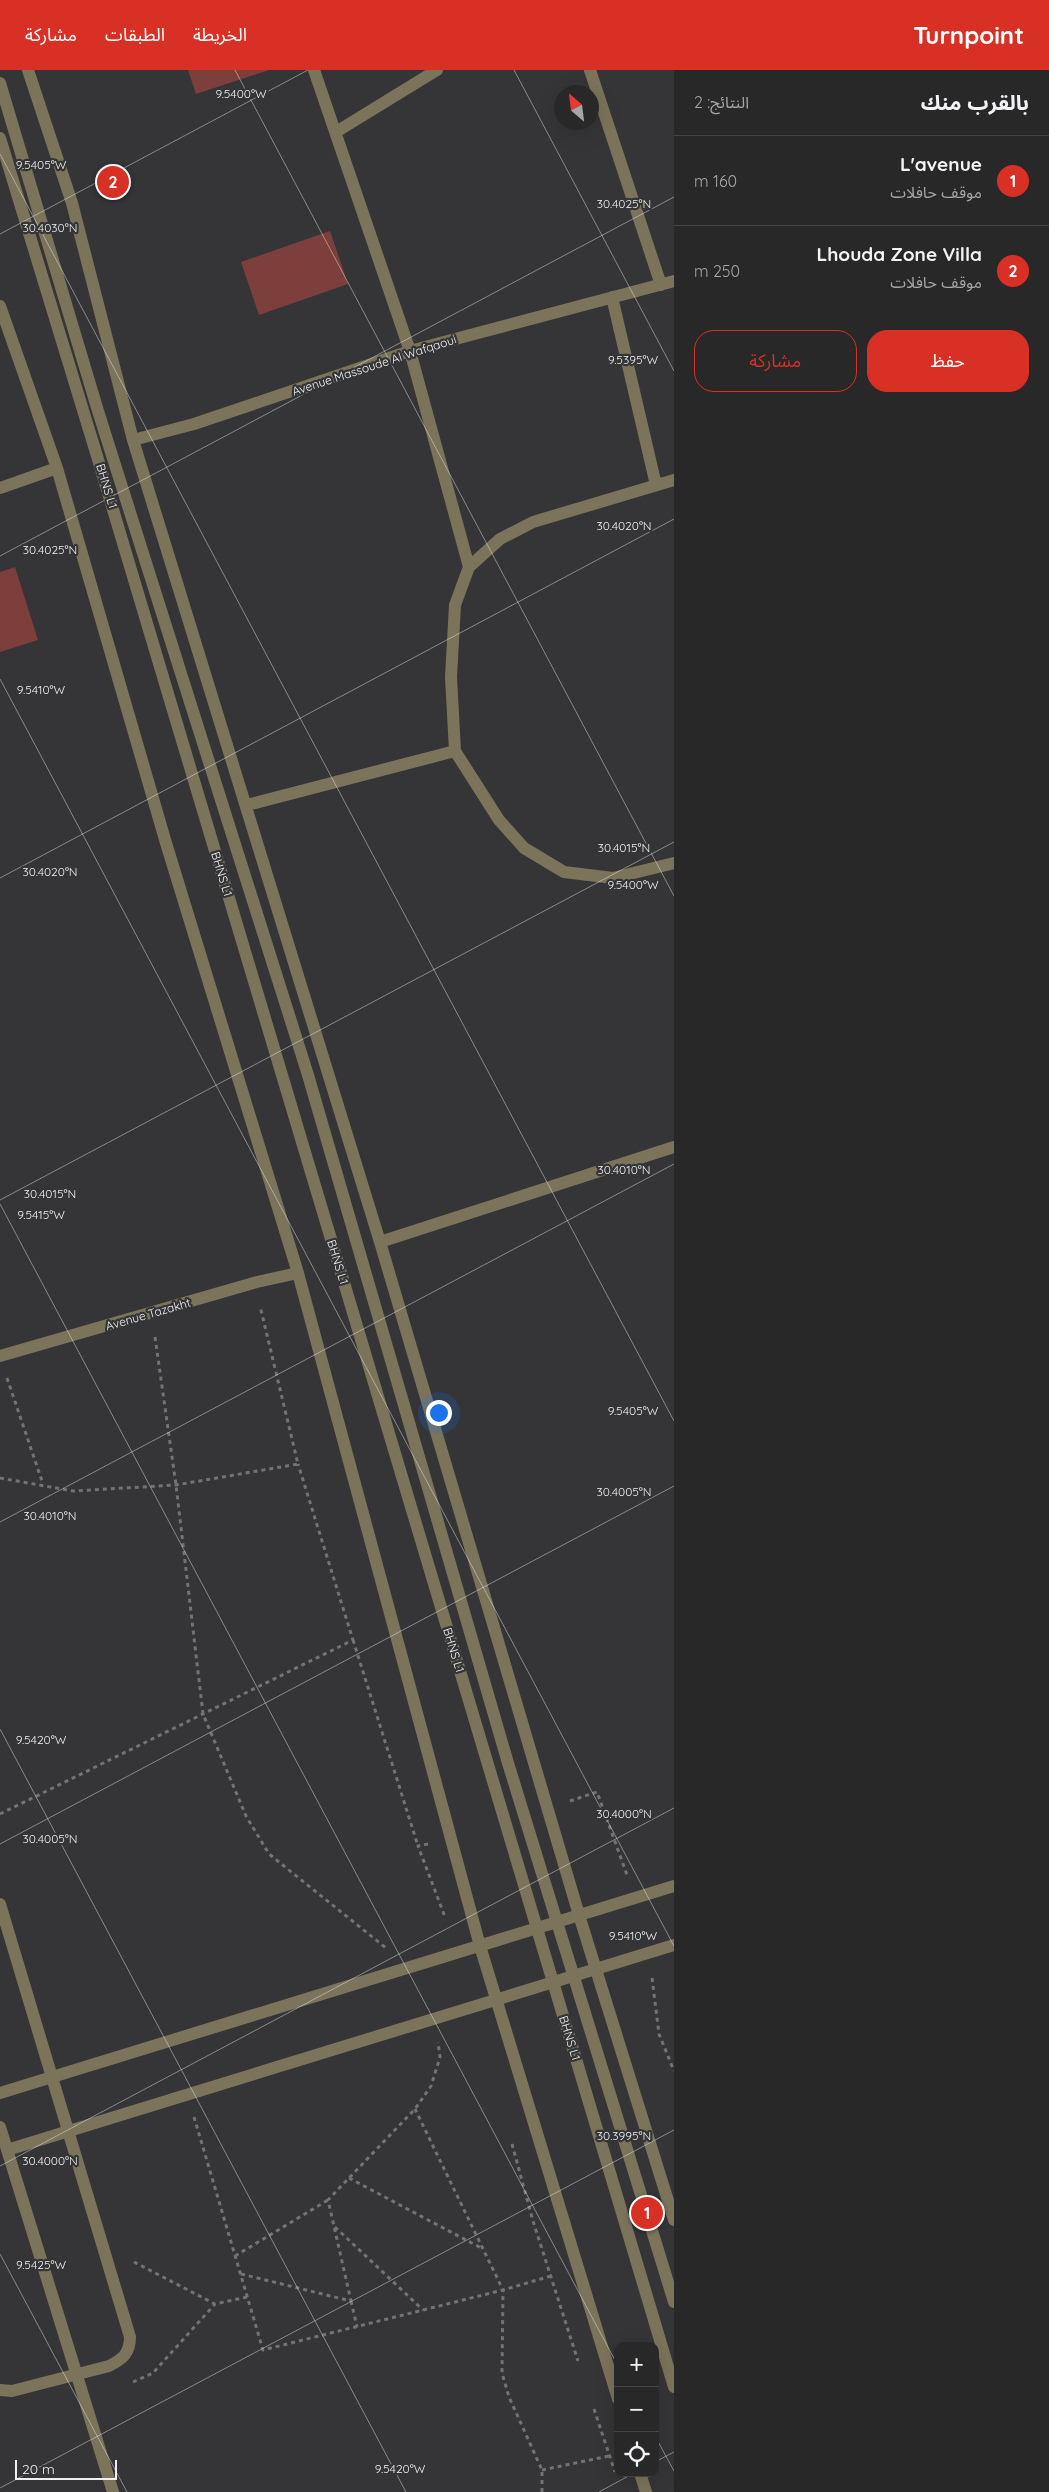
<!DOCTYPE html>
<html lang="ar">
<meta charset="utf-8">
<style>
:root{--surface:#282829;--page:#303031;--text:#f1f3f6;--muted:#a5a6a8;--line:#444446;--accent:#d93025}
body{margin:0;font-family:Quicksand,"Noto Sans Arabic",sans-serif;background:var(--page);color:var(--text);direction:rtl}
.controls{position:absolute;right:15px;bottom:15px;display:grid;overflow:hidden;border-radius:10px;box-shadow:0 5px 20px #0002}
.controls button{width:45px;height:45px;display:grid;place-items:center;padding:0;border:0;border-bottom:1px solid var(--line);background:var(--surface);color:var(--text);font:25px sans-serif}
.compass{position:absolute;left:554px;top:15px;width:45px;height:45px;border-radius:50%;background:var(--surface);box-shadow:0 5px 20px #0002;rotate:332deg}
.scale{position:absolute;left:15px;bottom:12px;width:102px;box-sizing:border-box;padding-left:5px;border:2px solid #efeff1;border-top:0;font-size:14px;line-height:18px;white-space:nowrap;color:#efeff1;-webkit-text-stroke:4px #353537;paint-order:stroke}
.you{position:absolute;left:438px;top:1342px;width:18px;height:18px;margin:-12px;border:4px solid #fff;border-radius:50%;background:#1a73e8;box-shadow:0 0 0 8px #1a73e833}
.badge{display:grid;place-items:center;width:32px;height:32px;border-radius:50%;background:var(--accent);color:#fff;font-size:16px;font-weight:700}
.pin{position:absolute;translate:-50% -50%;border:2px solid #fff;box-shadow:0 1px 5px #0006}
.list{margin:0;padding:0;list-style:none}
h2{display:flex;justify-content:space-between;align-items:center;height:65px;margin:0;padding:0 20px;font-size:21px}
h2 small{font-size:16px;font-weight:400;color:var(--muted)}
.list li{display:grid;grid-template-columns:32px 1fr auto;gap:15px;align-items:center;box-sizing:border-box;height:90px;padding:0 20px;border-top:1px solid var(--line)}
.list b{display:block;font-size:19px;white-space:nowrap}
.list p{margin:0;font-size:16px;white-space:nowrap;color:var(--muted)}
.list em{font-size:16px;font-style:normal;color:var(--muted)}
.actions{display:flex;gap:10px;padding:15px 20px}
.actions a{flex:1;padding:11px 0;border:1px solid var(--accent);border-radius:20px;text-align:center;font-size:18px;color:var(--accent)}
.actions .main{background:var(--accent);color:#fff}
.icon{flex:none;width:28px;height:28px;fill:none;stroke:currentColor;stroke-width:2;stroke-linecap:round;stroke-linejoin:round}
.map{position:relative;flex:none;width:674px;height:2422px;overflow:hidden;direction:ltr}
header{display:flex;align-items:center;gap:30px;box-sizing:border-box;height:70px;padding:0 25px;background:var(--accent);color:#fff}
header strong{font-size:24px}
nav{display:flex;gap:28px;margin-inline-start:auto;font-size:18px}
main{display:flex}
aside{flex:1;background:var(--surface)}
.map>svg:first-child{display:block}
.building{fill:#7c3f3c}
.lines{fill:none;stroke-linecap:round;stroke-linejoin:round}
.path{stroke:#737375;stroke-width:3;stroke-dasharray:4 4;stroke-linecap:butt}
.service{stroke:#7b735a;stroke-width:12}
.minor{stroke:#7b735a;stroke-width:12}
.ticks{fill:none;stroke:#efeff1;stroke-width:1;stroke-opacity:0.45}
.labels{text-anchor:middle;dominant-baseline:central;stroke-width:4.5;stroke-linejoin:round;paint-order:stroke}
.street-label{font-size:12px;fill:#efeff1;stroke:#353537}
.ticks-label{font-size:12px;text-anchor:middle;fill:#efeff1;stroke:#353537;stroke-width:4.5;stroke-linejoin:round;paint-order:stroke}
</style>
<header>
<strong>Turnpoint</strong>
<nav><a>الخريطة</a><a>الطبقات</a><a>مشاركة</a></nav>
</header>
<main>
<aside>
<h2>بالقرب منك<small>النتائج: 2</small></h2>
<ul class="list">
<li><span class="badge">1</span><div><b>L'avenue</b><p>موقف حافلات</p></div><em>160 m</em></li>
<li><span class="badge">2</span><div><b>Lhouda Zone Villa</b><p>موقف حافلات</p></div><em>250 m</em></li>
</ul>
<div class="actions"><a class="main">حفظ</a><a>مشاركة</a></div>
</aside>
<div class="map">
<svg width="674" height="2422" viewBox="0 0 674 2422">
<rect width="100%" height="100%" fill="#353537"/>
<path class="building" d="M188,0H269L196,24Z
M330,161L348,214L259,245L241,192Z
M15,497L38,570L0,582V502Z"/>
<g class="lines">
<path class="path" d="M155,1267L176,1415L203,1644L246,1746L269,1784L386,1878
M7,1308L43,1414
M0,1408L73,1421L176,1415L298,1394L260,1236
M353,1570L418,1776
M570,1731L597,1722L627,1805
M0,1744L353,1570L298,1394
M428,1774L418,1776L445,1847
M652,1908L659,1964L674,2001
M194,2047L263,2280L503,2220L415,2039
M512,2074L533,2151L578,2291
M349,2108L483,2179
M335,2157L423,2240
M235,2186L328,2130
M134,2192L215,2234L247,2227
M241,2204L351,2231L328,2130L415,2039L431,2016L440,1987L438,1972
M351,2231L357,2257
M133,2312L153,2303L215,2234
M594,2339L615,2402
M542,2400L609,2386
M542,2422V2400L509,2327L502,2303L503,2220L551,2206"/>
<path class="service" d="M0,13L98,341L308,1005L508,1693L674,2232
M0,68L97,386L674,2317
M0,1834L130,2267C130,2283 123,2289 109,2296L12,2321L0,2320"/>
<path class="minor" d="M28,0L72,133L133,370L380,1172L579,1845L674,2150
M314,0L410,281L469,497
M590,0L661,215
M336,62L437,0
M612,227L656,415
M0,236L57,398L166,773L298,1203L480,1876L618,2329
M133,370L194,354L410,281L674,211
M674,410L533,452L500,469L469,497L455,535L451,607L455,681L499,750L524,778L564,802L613,808L674,793
M0,418L57,398
M247,735L455,681
M380,1172L674,1077
M0,1286L257,1212L298,1203
M0,2023L674,1816
M0,2057L113,2422
M7,2080L674,1875
M640,2403L646,2422"/>
</g>
<path class="ticks" d="M235,0L674,826M514,0L674,301M0,84L674,1351M0,164L308,0M0,486L674,127M0,609L674,1876M0,808L674,449M0,1130L674,772M0,1134L618,2296M0,1452L674,1094M0,1659L406,2422M0,1774L674,1416M0,2096L674,1738M0,2184L127,2422M655,2366L674,2401M655,2392L674,2382M0,2418L674,2060M599,2422L634,2403"/>
<g class="labels">
<g class="street-label">
<text transform="translate(374 295) rotate(-18)">Avenue Massoude Al Wafqaoui</text>
<text transform="translate(107 416) rotate(73)">BHNS L1</text>
<text transform="translate(222 804) rotate(73)">BHNS L1</text>
<text transform="translate(338 1192) rotate(73)">BHNS L1</text>
<text transform="translate(148 1244) rotate(-16)">Avenue Tazakht</text>
<text transform="translate(454 1580) rotate(73)">BHNS L1</text>
<text transform="translate(570 1968) rotate(73)">BHNS L1</text>
</g>
</g>
<g class="ticks-label">
<text x="241" y="28">9.5400°W</text>
<text x="41" y="99">9.5405°W</text>
<text x="624" y="138">30.4025°N</text>
<text x="50" y="162">30.4030°N</text>
<text x="633" y="294">9.5395°W</text>
<text x="624" y="460">30.4020°N</text>
<text x="50" y="484">30.4025°N</text>
<text x="41" y="624">9.5410°W</text>
<text x="624" y="782">30.4015°N</text>
<text x="50" y="806">30.4020°N</text>
<text x="633" y="819">9.5400°W</text>
<text x="624" y="1104">30.4010°N</text>
<text x="50" y="1128">30.4015°N</text>
<text x="41" y="1149">9.5415°W</text>
<text x="633" y="1345">9.5405°W</text>
<text x="624" y="1426">30.4005°N</text>
<text x="50" y="1450">30.4010°N</text>
<text x="41" y="1674">9.5420°W</text>
<text x="624" y="1748">30.4000°N</text>
<text x="50" y="1773">30.4005°N</text>
<text x="633" y="1870">9.5410°W</text>
<text x="624" y="2070">30.3995°N</text>
<text x="50" y="2095">30.4000°N</text>
<text x="41" y="2199">9.5425°W</text>
<text x="400" y="2403">9.5420°W</text>
</g>
</svg>
<div class="controls">
<button>+</button>
<button>−</button>
<button><svg class="icon" aria-label="locate" viewBox="0 0 24 24"><circle cx="12" cy="12" r="6"/><path d="M12 2v4M12 18v4M2 12h4M18 12h4"/></svg></button>
</div>
<svg class="compass" viewBox="-18 -18 36 36"><path d="M0-13l5 13h-10z" fill="#e53935"/><path d="M0 13l5-13h-10z" fill="#a5a6a8"/></svg>
<div class="scale">20 m</div>
<div class="you"></div>
<div class="pin badge" style="left:647px;top:2143px">1</div>
<div class="pin badge" style="left:113px;top:112px">2</div>
</div>
</main>
